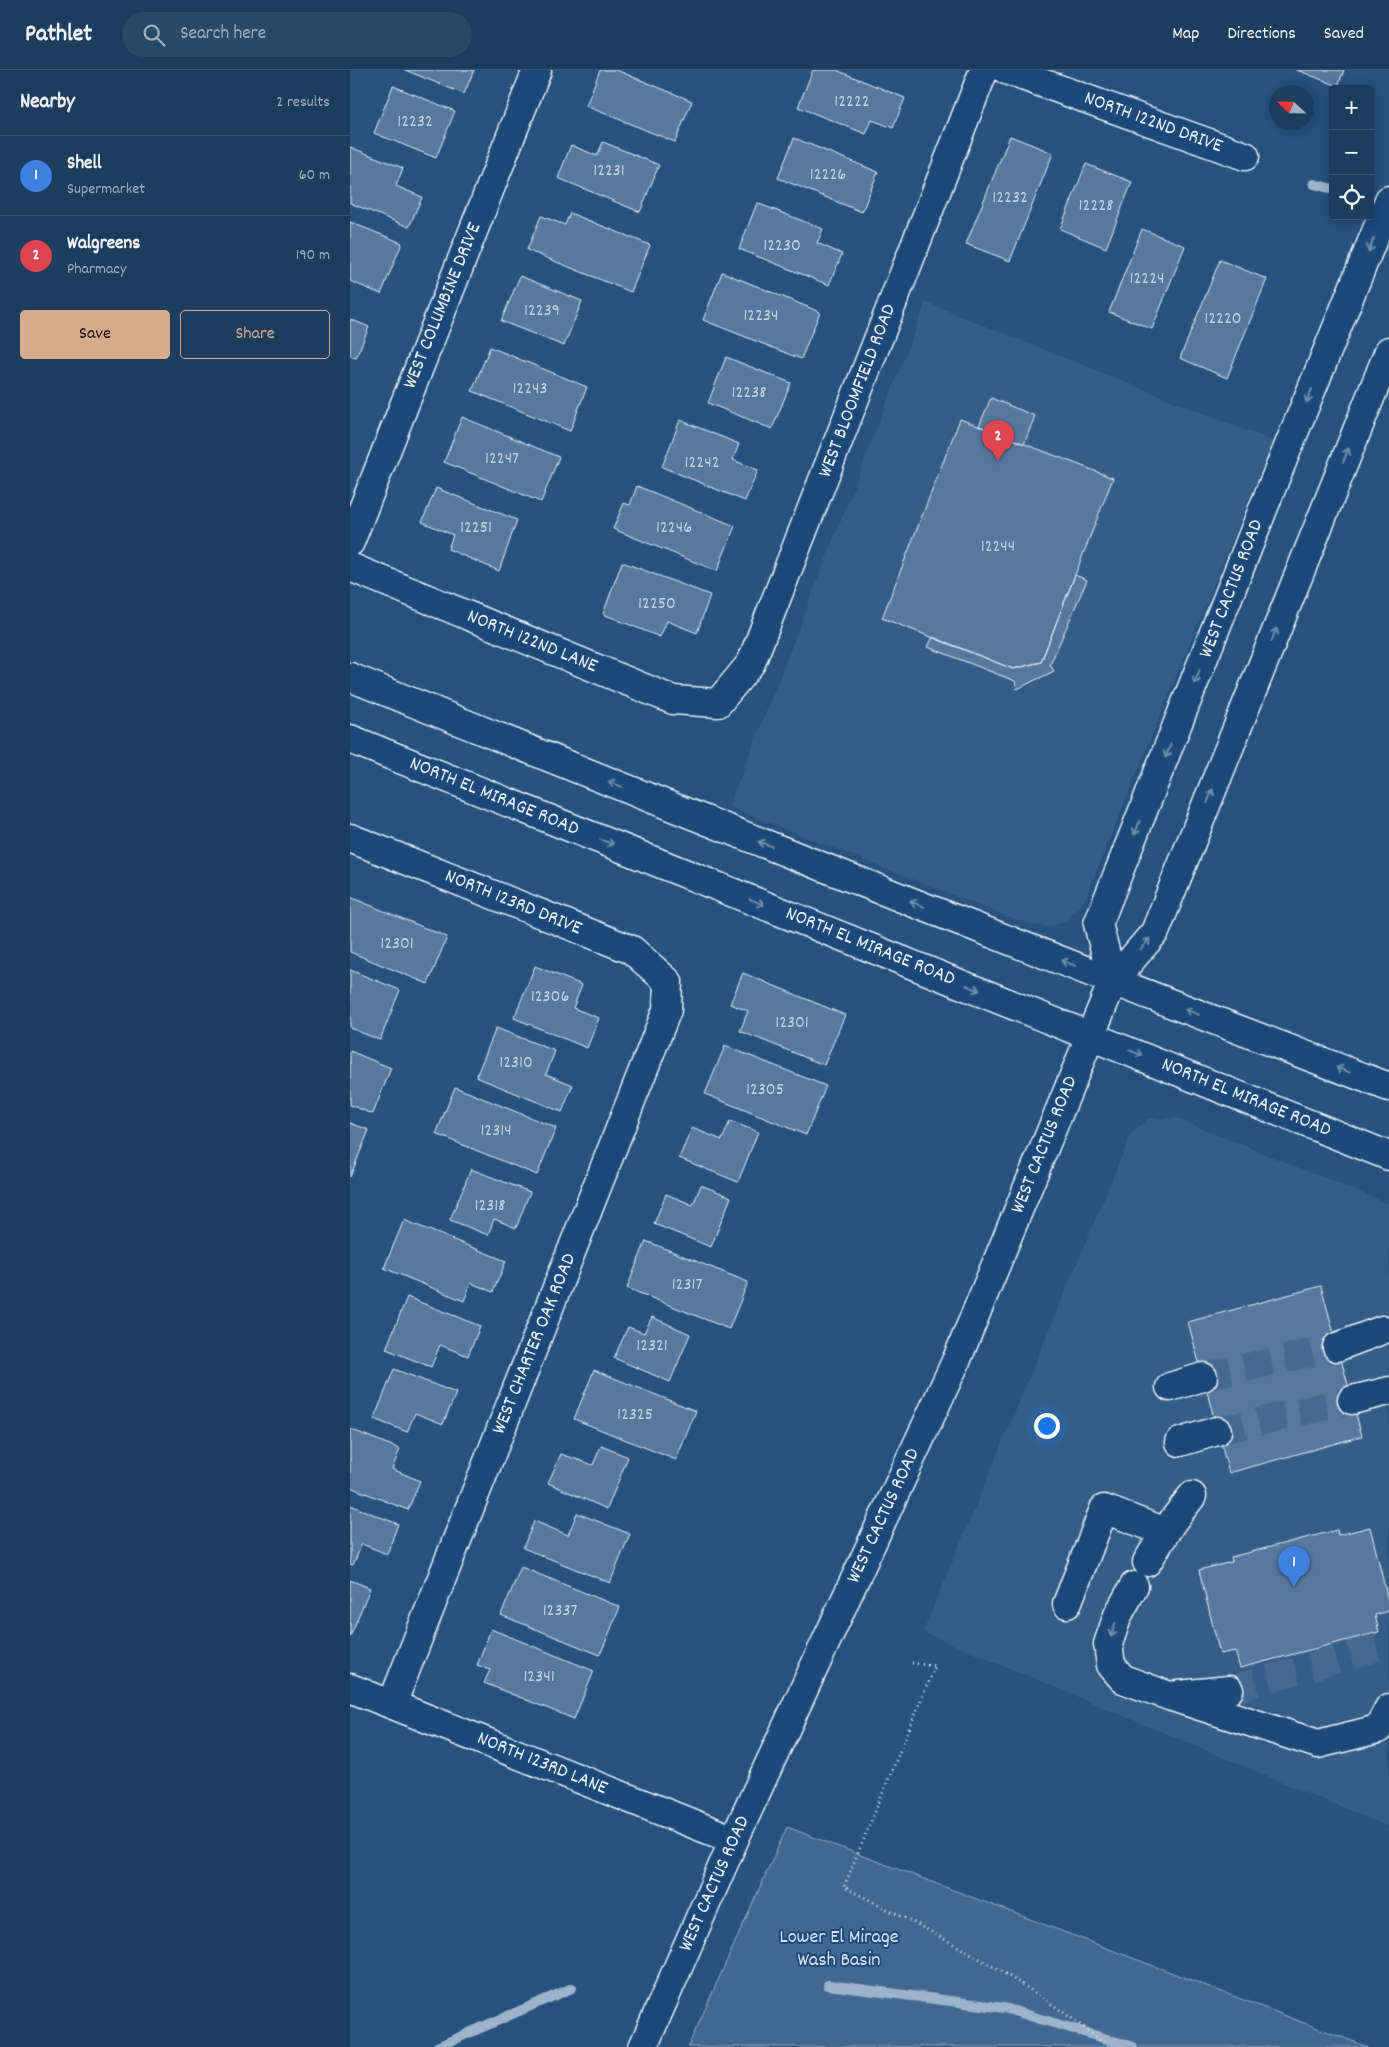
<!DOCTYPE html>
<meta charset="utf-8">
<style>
:root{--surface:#1d3d5f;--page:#2a4868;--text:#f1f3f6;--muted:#a0aebd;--line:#3b5674;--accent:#d6ab8b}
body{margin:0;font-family:Dekko,sans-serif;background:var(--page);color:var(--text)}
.controls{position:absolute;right:15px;top:15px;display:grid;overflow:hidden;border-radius:5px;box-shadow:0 2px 12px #0003}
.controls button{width:45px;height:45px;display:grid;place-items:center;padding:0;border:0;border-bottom:1px solid var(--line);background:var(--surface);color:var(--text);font:25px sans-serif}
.compass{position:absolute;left:919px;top:15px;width:45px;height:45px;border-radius:50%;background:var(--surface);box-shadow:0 2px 12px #0003;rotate:292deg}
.you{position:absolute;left:696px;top:1355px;width:18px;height:18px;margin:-12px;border:4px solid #fff;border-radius:50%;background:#1a73e8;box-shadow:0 0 0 8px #1a73e833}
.badge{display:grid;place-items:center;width:32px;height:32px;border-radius:50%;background:var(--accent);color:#fff;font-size:16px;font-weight:700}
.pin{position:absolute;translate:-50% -41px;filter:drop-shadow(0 1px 2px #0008)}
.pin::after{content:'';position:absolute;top:26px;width:18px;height:15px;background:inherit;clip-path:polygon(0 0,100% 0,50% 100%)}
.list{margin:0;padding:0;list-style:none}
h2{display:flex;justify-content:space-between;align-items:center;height:65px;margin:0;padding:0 20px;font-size:21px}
h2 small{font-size:16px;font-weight:400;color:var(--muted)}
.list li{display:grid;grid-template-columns:32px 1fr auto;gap:15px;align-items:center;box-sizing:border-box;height:80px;padding:0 20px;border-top:1px solid var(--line)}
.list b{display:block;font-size:19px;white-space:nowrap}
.list p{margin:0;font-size:16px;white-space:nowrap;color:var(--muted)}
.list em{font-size:16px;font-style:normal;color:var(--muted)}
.actions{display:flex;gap:10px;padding:15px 20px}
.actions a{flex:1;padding:11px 0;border:1px solid var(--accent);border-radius:5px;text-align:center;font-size:18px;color:var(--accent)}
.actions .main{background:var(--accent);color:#111}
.icon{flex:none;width:28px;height:28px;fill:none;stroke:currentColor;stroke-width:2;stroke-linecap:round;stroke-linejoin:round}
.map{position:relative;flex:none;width:1039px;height:1977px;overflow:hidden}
header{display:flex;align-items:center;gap:30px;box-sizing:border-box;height:70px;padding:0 25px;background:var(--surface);border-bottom:1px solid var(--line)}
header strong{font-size:24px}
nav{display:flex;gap:28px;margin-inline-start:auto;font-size:18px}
.search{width:350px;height:45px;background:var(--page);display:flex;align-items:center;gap:12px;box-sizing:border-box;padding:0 18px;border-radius:28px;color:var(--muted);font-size:19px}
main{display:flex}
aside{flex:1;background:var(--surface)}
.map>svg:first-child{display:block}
.built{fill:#355d88}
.green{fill:#436891;stroke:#96acc4}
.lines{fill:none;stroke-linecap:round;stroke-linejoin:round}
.stream{stroke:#9db3c9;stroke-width:10}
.building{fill:#57789d;stroke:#e8f1f8}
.minor-tunnel{stroke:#446991;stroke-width:28;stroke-dasharray:28 14;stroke-linecap:butt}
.minor-casing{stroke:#e8f1f8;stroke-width:31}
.major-casing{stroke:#e8f1f8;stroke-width:31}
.path{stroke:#e8f1f8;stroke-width:3;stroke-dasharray:1 4;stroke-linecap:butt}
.minor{stroke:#1f4a7a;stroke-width:28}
.major{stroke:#1f4a7a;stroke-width:28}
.oneway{stroke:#6f8dac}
.labels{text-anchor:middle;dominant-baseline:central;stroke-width:4;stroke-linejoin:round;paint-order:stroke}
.number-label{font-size:18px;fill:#c4d3e1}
.street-label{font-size:20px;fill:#e8f1f8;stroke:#1f4a7a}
.park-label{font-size:20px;fill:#d8e3ee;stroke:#1f4a7a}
</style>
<header>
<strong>Pathlet</strong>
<div class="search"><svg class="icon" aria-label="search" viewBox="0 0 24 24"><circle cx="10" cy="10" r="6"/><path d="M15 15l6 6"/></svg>Search here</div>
<nav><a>Map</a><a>Directions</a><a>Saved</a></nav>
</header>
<main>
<aside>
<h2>Nearby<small>2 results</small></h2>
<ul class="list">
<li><span class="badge" style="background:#3f7fe0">1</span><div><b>Shell</b><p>Supermarket</p></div><em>60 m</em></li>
<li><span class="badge" style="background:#e0444e">2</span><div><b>Walgreens</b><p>Pharmacy</p></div><em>190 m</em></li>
</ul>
<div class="actions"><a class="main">Save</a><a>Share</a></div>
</aside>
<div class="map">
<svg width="1039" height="1977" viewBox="0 0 1039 1977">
<rect width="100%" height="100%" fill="#27517f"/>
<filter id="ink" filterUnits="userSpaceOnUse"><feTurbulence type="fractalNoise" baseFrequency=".02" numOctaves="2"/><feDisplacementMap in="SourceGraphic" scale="10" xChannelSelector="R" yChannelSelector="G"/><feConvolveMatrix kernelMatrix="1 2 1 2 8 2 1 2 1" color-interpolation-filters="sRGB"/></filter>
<g filter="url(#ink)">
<path class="built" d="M576,232L923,371L733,834L714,852L699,857L682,855L656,846L379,737Z
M826,1048L1039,1134V1757L573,1562L781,1064L798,1049Z"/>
<path class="green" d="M437,1757L484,1775L1018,1977H338Z"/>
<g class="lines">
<path class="stream" d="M964,114L983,119
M478,1915L654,1938L783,1977
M87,1977L222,1918"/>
</g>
<path class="building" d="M55,0H124L114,24Z
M250,0H266L342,31L325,72L236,36Z
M463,0H486L555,28L543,58L522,50L516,64L448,37Z
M947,0H994L988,16Z
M43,16L105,41L86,88L24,63Z
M660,66L703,83L660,191L616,174Z
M444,68L528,102L512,142L428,108Z
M253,72L309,95L290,142L208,108L221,75L247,86Z
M0,77L53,98L46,116L72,127L59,157L0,133Z
M736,94L782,112L756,178L710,159Z
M407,133L473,159L467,173L492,184L479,215L389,179Z
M220,143L300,175L281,222L177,180L191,146L215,155Z
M0,152L52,173L31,224L0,211Z
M792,159L835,176L802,259L759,242Z
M870,190L917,209L877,308L830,288Z
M372,202L470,242L451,289L353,250Z
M170,206L232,231L214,276L151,251Z
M0,249L19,257L6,288L0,286Z
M140,277L237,317L220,361L122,321Z
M376,287L441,313L422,359L358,333Z
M641,328L685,346L674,374L629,356Z
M112,347L209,387L191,432L94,392Z
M610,349L763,408L691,592L663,599L532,548Z
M330,350L389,374L383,390L408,400L395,431L312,397Z
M287,416L385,456L367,501L263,459L274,433L280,435Z
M86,418L167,450L149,501L98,479L103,465L72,452Z
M272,492L360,525L347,563L317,551L310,567L253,544Z
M725,505L737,510L700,595L704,601L667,619L665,611L578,577L583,567L663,599L691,592Z
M0,827L97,867L78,914L0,882Z
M185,896L232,915L223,938L249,948L237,978L164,948Z
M0,900L50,920L30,970L0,958Z
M393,903L495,945L474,995L390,961L398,941L380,934Z
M146,958L205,981L196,1004L223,1015L212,1042L126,1007Z
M375,976L476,1016L456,1065L355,1024Z
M0,981L41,998L23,1044L0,1035Z
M105,1017L206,1058L187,1105L86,1064Z
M380,1051L408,1062L388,1112L329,1088L342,1058L372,1070Z
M0,1053L19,1060L0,1107Z
M121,1099L180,1122L166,1158L144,1149L138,1165L100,1150Z
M351,1115L381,1127L361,1177L304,1154L316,1124L343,1135Z
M54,1150L156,1191L143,1222L121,1213L114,1231L34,1198Z
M296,1171L398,1212L379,1259L277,1218Z
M971,1216L1012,1366L879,1403L838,1252Z
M57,1227L130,1256L118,1286L90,1275L81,1297L36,1279Z
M302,1247L340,1264L320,1312L264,1288L278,1257L294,1263Z
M44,1299L106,1323L93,1354L65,1343L57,1362L24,1349Z
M244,1300L346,1341L326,1390L224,1349Z
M0,1359L50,1379L42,1399L70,1411L58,1440L0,1417Z
M251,1376L278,1387L257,1439L198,1413L211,1384L243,1395Z
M0,1435L48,1454L37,1484L12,1474L3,1495L0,1494Z
M227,1443L280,1464L260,1513L173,1478L184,1451L218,1465Z
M1020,1457L1039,1534V1541L1025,1545L1029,1562L890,1598L885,1581L870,1584L849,1500L882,1492L881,1487L987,1460L988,1465Z
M171,1497L270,1537L250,1585L151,1545Z
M0,1510L20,1518L0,1567Z
M141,1559L244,1601L224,1649L134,1613L140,1600L127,1595Z"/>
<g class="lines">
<path class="minor-tunnel" d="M853,1307L987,1277
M867,1361L1002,1330
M879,1620L1039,1574"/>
<g class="minor-casing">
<path id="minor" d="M656,0L895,86
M0,472L187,0
M0,497L323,630L368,633L401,593L634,0
M0,768L282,880L318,912L317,940L42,1634
M763,911L748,854L925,409L1039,130
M763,911L805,862L1039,281
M987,1277L1032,1260
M820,1317L853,1307
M1002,1330L1039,1321
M830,1372L867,1361
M797,1492L822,1452L842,1426
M784,1516L768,1545L758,1574L761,1595L773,1609L819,1626L879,1620
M717,1534L754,1439L816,1462
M0,1618L384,1770
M819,1626L968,1674L1028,1659L1039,1638"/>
</g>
<g class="major-casing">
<path id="major" d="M0,607C345,747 691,885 1039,1017
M0,669L1039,1086
M293,1977L384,1770L607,1289L763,911"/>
</g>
<path class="path" d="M562,1593L585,1596L494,1817C585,1863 680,1911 758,1977"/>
<use href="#minor" class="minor"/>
<use href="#major" class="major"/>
</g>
<defs><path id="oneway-shaft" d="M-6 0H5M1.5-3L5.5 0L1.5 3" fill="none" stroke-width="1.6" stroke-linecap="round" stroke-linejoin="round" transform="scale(1.25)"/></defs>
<g class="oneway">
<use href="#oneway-shaft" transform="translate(1021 175) rotate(112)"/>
<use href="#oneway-shaft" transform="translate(959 326) rotate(112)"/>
<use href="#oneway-shaft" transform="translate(996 385) rotate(-68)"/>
<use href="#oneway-shaft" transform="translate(924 565) rotate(-68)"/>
<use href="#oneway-shaft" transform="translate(847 607) rotate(111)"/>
<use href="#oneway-shaft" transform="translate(818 681) rotate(112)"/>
<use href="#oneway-shaft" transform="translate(265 714) rotate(-158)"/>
<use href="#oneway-shaft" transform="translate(860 726) rotate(-68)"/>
<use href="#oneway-shaft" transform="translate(787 758) rotate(112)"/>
<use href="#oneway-shaft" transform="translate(257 772) rotate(22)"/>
<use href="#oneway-shaft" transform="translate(415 774) rotate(-159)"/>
<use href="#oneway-shaft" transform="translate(407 832) rotate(22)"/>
<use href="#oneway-shaft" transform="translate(567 834) rotate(-159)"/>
<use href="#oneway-shaft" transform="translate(795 874) rotate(-49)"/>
<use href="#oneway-shaft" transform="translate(718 893) rotate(-159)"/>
<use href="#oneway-shaft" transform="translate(623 918) rotate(22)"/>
<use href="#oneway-shaft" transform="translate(842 942) rotate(-159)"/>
<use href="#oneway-shaft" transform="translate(786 983) rotate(22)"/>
<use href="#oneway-shaft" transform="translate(993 1000) rotate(-159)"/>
<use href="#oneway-shaft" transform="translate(763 1560) rotate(108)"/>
</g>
</g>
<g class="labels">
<g class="number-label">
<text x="502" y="32">12222</text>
<text x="65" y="52">12232</text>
<text x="259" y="101">12231</text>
<text x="478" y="105">12226</text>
<text x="660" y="128">12232</text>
<text x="746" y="136">12228</text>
<text x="432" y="176">12230</text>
<text x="797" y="209">12224</text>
<text x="192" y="241">12239</text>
<text x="411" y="246">12234</text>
<text x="873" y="249">12220</text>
<text x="180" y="319">12243</text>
<text x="399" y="323">12238</text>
<text x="152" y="389">12247</text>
<text x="352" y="393">12242</text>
<text x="126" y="458">12251</text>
<text x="324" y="458">12246</text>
<text x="648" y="477">12244</text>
<text x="307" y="534">12250</text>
<text x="47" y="874">12301</text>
<text x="200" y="927">12306</text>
<text x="442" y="953">12301</text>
<text x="166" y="993">12310</text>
<text x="415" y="1020">12305</text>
<text x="146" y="1061">12314</text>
<text x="140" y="1136">12318</text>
<text x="337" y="1215">12317</text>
<text x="302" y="1276">12321</text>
<text x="285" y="1345">12325</text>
<text x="210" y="1541">12337</text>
<text x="189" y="1607">12341</text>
</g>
<g class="street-label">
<text transform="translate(803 53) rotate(20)">NORTH 122ND DRIVE</text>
<text transform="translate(93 236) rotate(-68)">WEST COLUMBINE DRIVE</text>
<text transform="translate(508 321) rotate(-69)">WEST BLOOMFIELD ROAD</text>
<text transform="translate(882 519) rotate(-69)">WEST CACTUS ROAD</text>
<text transform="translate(182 572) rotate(22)">NORTH 122ND LANE</text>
<text transform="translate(144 727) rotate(22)">NORTH EL MIRAGE ROAD</text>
<text transform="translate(163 833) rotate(22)">NORTH 123RD DRIVE</text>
<text transform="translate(520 877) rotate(22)">NORTH EL MIRAGE ROAD</text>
<text transform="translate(896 1028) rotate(22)">NORTH EL MIRAGE ROAD</text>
<text transform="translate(695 1075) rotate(-68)">WEST CACTUS ROAD</text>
<text transform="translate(185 1274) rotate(-68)">WEST CHARTER OAK ROAD</text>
<text transform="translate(534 1446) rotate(-65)">WEST CACTUS ROAD</text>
<text transform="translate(192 1694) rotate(22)">NORTH 123RD LANE</text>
<text transform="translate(365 1814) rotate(-66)">WEST CACTUS ROAD</text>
</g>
<g class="park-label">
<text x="489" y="1868">Lower El Mirage<tspan x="489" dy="23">Wash Basin</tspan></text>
</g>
</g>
</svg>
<div class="controls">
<button>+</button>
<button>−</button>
<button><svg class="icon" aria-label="locate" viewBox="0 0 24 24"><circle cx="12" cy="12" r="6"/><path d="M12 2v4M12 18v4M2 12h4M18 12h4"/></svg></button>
</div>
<svg class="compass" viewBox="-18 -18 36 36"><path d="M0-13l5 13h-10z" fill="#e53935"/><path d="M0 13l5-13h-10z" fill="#a0aebd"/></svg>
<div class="you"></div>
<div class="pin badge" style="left:944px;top:1517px;background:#3f7fe0">1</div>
<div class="pin badge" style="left:648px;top:391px;background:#e0444e">2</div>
</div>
</main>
